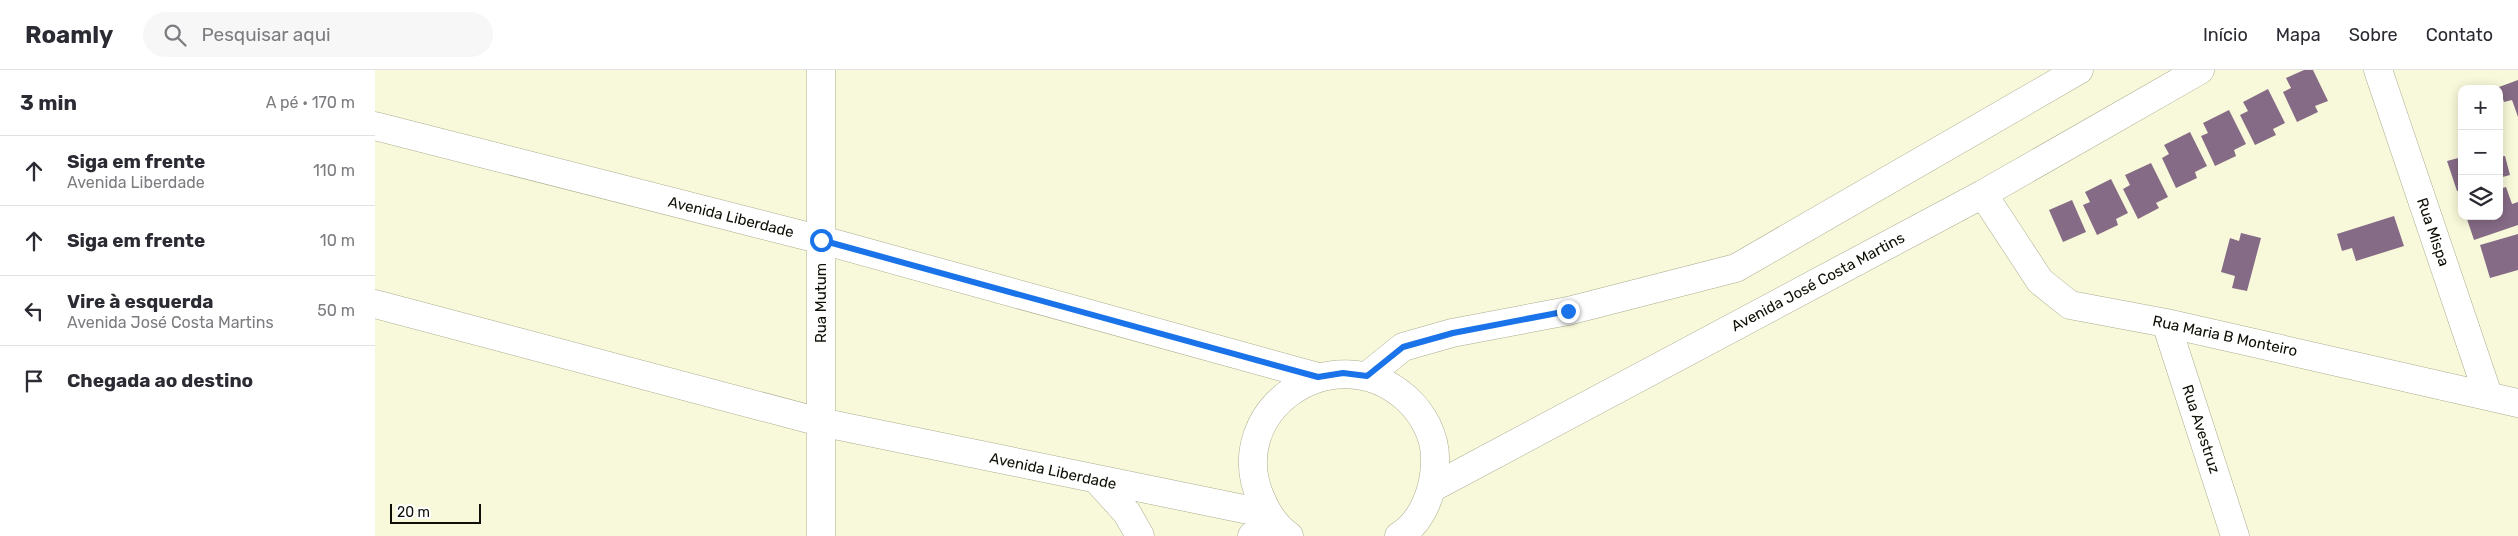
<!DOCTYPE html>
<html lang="pt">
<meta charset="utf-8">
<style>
:root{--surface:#fff;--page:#f7f7f7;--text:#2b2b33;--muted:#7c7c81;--line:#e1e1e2}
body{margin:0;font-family:Rubik,sans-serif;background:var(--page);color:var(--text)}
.controls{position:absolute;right:15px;top:15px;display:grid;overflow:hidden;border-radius:10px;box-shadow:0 2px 12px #0003}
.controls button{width:45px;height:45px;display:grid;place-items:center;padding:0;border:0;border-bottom:1px solid var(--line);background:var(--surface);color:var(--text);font:25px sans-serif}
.scale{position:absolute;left:15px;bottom:12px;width:91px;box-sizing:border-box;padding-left:5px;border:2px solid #0e0f05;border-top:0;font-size:14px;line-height:18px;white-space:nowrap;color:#0e0f05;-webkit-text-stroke:4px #fff;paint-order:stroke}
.stop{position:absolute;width:15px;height:15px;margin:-11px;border:4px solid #1a73e8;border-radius:50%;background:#fff}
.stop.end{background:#1a73e8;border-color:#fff;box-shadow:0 1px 5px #0008}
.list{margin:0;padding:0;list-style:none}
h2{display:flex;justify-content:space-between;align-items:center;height:65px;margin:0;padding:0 20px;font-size:21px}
h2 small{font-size:16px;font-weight:400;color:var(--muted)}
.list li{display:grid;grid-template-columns:32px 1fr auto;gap:15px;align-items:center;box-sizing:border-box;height:70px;padding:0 20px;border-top:1px solid var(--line)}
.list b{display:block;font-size:19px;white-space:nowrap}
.list p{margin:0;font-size:16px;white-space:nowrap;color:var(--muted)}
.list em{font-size:16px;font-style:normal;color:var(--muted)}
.icon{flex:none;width:28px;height:28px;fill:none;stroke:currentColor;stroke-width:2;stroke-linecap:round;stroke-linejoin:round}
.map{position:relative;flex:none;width:2143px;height:466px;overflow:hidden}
header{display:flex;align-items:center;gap:30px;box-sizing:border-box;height:70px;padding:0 25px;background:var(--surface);border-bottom:1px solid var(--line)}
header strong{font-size:24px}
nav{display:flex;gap:28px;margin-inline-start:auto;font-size:18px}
.search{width:350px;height:45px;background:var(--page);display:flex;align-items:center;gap:12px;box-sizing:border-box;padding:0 18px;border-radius:28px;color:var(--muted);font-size:19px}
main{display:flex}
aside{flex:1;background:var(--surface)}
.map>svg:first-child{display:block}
.building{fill:#866b86}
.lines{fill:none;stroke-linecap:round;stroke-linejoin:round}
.minor-casing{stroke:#abac90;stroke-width:29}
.minor{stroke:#fff;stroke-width:28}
.route{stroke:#1a73e8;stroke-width:6}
.labels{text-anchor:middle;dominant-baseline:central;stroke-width:5;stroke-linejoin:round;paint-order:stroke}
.street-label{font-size:15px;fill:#0e0f05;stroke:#fff}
</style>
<header>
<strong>Roamly</strong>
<div class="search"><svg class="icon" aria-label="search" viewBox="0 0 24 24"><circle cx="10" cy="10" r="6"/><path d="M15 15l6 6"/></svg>Pesquisar aqui</div>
<nav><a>Início</a><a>Mapa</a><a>Sobre</a><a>Contato</a></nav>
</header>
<main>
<aside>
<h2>3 min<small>A pé · 170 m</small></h2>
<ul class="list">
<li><svg class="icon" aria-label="ahead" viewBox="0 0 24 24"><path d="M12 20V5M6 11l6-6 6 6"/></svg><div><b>Siga em frente</b><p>Avenida Liberdade</p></div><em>110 m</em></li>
<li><svg class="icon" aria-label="ahead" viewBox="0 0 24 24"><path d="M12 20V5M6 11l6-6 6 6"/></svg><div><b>Siga em frente</b></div><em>10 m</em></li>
<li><svg class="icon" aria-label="left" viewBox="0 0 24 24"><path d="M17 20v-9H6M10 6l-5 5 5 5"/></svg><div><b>Vire à esquerda</b><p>Avenida José Costa Martins</p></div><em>50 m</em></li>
<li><svg class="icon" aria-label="arrive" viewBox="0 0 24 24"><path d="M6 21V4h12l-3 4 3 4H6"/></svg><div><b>Chegada ao destino</b></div></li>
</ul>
</aside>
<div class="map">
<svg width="2143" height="466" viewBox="0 0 2143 466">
<rect width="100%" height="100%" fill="#f8f9da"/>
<path class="building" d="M1929,0H1938L1953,31L1940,36L1943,42L1922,52L1908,22L1916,18L1911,8Z
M2143,10V47L2137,30L2129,32L2124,17Z
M1893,19L1910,53L1898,59L1901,65L1880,75L1865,45L1873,41L1868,32Z
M1854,40L1871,74L1859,80L1861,86L1840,96L1826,66L1833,63L1828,53Z
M1815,62L1832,96L1820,102L1822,108L1801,118L1787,88L1794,84L1789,75Z
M2130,86L2135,105L2124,108V87Z
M2087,87V120L2082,121L2072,91Z
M1776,93L1793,127L1781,133L1784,138L1763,149L1748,119L1755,115L1750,105Z
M1736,109L1753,143L1741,149L1743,155L1722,165L1708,135L1715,132L1710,122Z
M2131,117L2137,134L2143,132V155L2099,170L2091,146H2124V119Z
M1697,130L1711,162L1688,172L1674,140Z
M2019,146L2029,176L1981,191L1977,178L1967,181L1962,164Z
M1866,163L1886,168L1872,221L1857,218L1860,206L1846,202L1855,168L1864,171Z
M2143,164V200L2115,208L2105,175Z"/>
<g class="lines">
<g class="minor-casing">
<path id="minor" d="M446,0V466
M2003,0L2113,325
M0,56L447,170L943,307
M1608,124L1665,211L1695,235L1791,253L2143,333
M0,234L445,352L893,444
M1791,253L1860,466
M992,306L1028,277L1077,263L1193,241L1361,198L1704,0
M723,411L752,443L765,466
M1057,418L1608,124L1825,0
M877,466L902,455
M914,466C901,457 893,445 887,431C845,342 958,263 1031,328C1048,343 1061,367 1060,391C1060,418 1048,452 1024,466"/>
</g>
<use href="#minor" class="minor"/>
</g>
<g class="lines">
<path class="route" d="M446,170L943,307L968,303L992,306L1028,277L1078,263L1193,241"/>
</g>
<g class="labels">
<g class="street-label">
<text transform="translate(356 147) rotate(14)">Avenida Liberdade</text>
<text transform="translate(2058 162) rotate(71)">Rua Mispa</text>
<text transform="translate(1443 212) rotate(-28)">Avenida José Costa Martins</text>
<text transform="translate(446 233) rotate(-90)">Rua Mutum</text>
<text transform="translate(1850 266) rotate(12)">Rua Maria B Monteiro</text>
<text transform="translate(1826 359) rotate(72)">Rua Avestruz</text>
<text transform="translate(678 401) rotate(12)">Avenida Liberdade</text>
</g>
</g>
</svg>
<div class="controls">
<button>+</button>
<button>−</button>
<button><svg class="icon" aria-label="layers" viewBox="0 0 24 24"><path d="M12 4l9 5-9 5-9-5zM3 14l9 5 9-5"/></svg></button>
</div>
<div class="scale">20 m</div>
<div class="stop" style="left:446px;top:170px"></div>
<div class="stop end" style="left:1193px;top:241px"></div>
</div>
</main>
